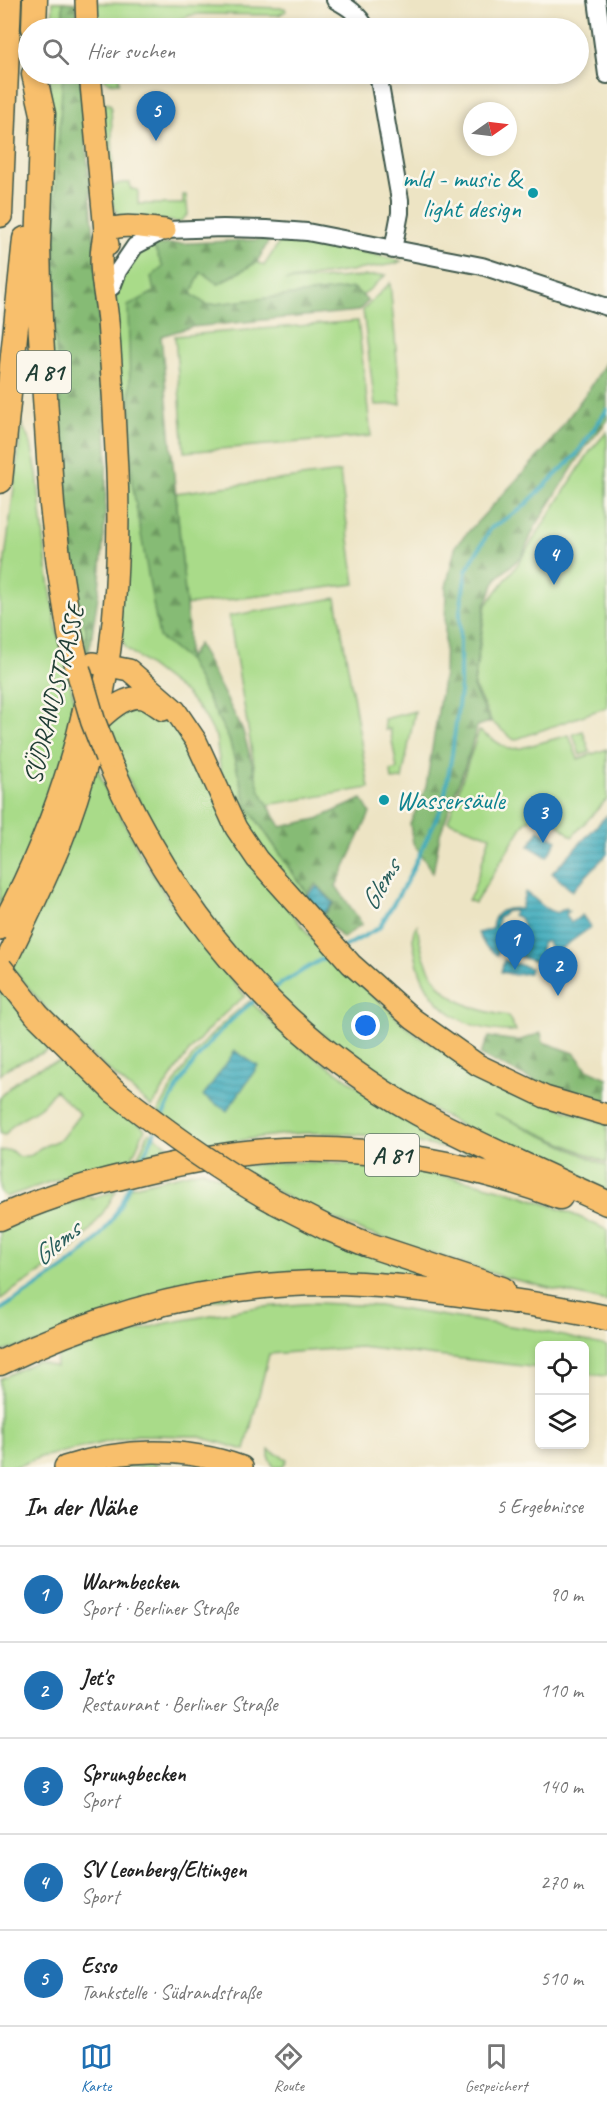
<!DOCTYPE html>
<html lang="de">
<meta charset="utf-8">
<style>
:root{--surface:#fff;--page:#f2f2f2;--text:#222;--muted:#767676;--line:#e0e0e0;--accent:#1f6fb2}
body{margin:0;font-family:Caveat,sans-serif;background:var(--page);color:var(--text)}
.controls{position:absolute;right:18px;bottom:18px;display:grid;overflow:hidden;border-radius:9px;box-shadow:0 3px 9px #0003}
.controls button{width:54px;height:54px;display:grid;place-items:center;padding:0;border:0;border-bottom:2px solid var(--line);background:var(--surface);color:var(--text);font:30px sans-serif}
.compass{position:absolute;left:463px;top:102px;width:54px;height:54px;border-radius:50%;background:var(--surface);box-shadow:0 3px 9px #0003;rotate:76deg}
.you{position:absolute;left:366px;top:1026px;width:21px;height:21px;margin:-15px;border:4px solid #fff;border-radius:50%;background:#1a73e8;box-shadow:0 0 0 9px #1a73e833}
.badge{display:grid;place-items:center;width:39px;height:39px;border-radius:50%;background:var(--accent);color:#fff;font-size:20px;font-weight:700}
.pin{position:absolute;translate:-50% -50px;filter:drop-shadow(0 2px 3px #0008)}
.pin::after{content:'';position:absolute;top:32px;width:21px;height:18px;background:inherit;clip-path:polygon(0 0,100% 0,50% 100%)}
.list{margin:0;padding:0;list-style:none}
h2{display:flex;justify-content:space-between;align-items:center;height:78px;margin:0;padding:0 24px;font-size:26px}
h2 small{font-size:20px;font-weight:400;color:var(--muted)}
.list li{display:grid;grid-template-columns:39px 1fr auto;gap:18px;align-items:center;box-sizing:border-box;height:96px;padding:0 24px;border-top:2px solid var(--line)}
.list b{display:block;font-size:22px;white-space:nowrap}
.list p{margin:0;font-size:20px;white-space:nowrap;color:var(--muted)}
.list em{font-size:20px;font-style:normal;color:var(--muted)}
.icon{flex:none;width:33px;height:33px;fill:none;stroke:currentColor;stroke-width:2;stroke-linecap:round;stroke-linejoin:round}
.map{position:relative;flex:none;width:607px;height:1467px;overflow:hidden}
.search{position:absolute;background:var(--surface);box-shadow:0 3px 9px #0003;left:18px;right:18px;top:18px;height:66px;display:flex;align-items:center;gap:15px;box-sizing:border-box;padding:0 21px;border-radius:33px;color:var(--muted);font-size:22px}
.sheet{height:558px;background:var(--surface)}
nav{display:flex;justify-content:space-around;align-items:center;box-sizing:border-box;height:84px;border-top:2px solid var(--line);background:var(--surface);font-size:16px;color:var(--muted)}
nav a{display:grid;justify-items:center;gap:3px}
nav .on{color:var(--accent)}
.map>svg:first-child{display:block}
.green{fill:#a9db89;stroke:#648c5e;stroke-width:1.5}
.forest{fill:url(#forest-firs);stroke:#527c54;stroke-width:1.5}
.water{fill:url(#water-rules);stroke:#2e7478;stroke-width:1.5;fill-rule:evenodd}
.lines{fill:none;stroke-linecap:round;stroke-linejoin:round}
.stream{stroke:#3caabb;stroke-width:4}
.minor-casing{stroke:#3e564a;stroke-width:20}
.major-casing{stroke:#3e564a;stroke-width:24}
.highway-casing{stroke:#3e564a;stroke-width:27}
.minor{stroke:#fff;stroke-width:16}
.major{stroke:#f8bf6c;stroke-width:21}
.highway{stroke:#f8bf6c;stroke-width:24}
.highway-bridge-casing{stroke:#3e564a;stroke-width:27;stroke-linecap:butt}
.highway-bridge{stroke:#f8bf6c;stroke-width:24}
.culture-dot{fill:#0f9aa8;stroke:#fbf7ec;stroke-width:2}
.labels{text-anchor:middle;dominant-baseline:central;stroke-width:5;stroke-linejoin:round;paint-order:stroke}
.shield{fill:#fbf7ec;stroke:#61756b;stroke-width:1.5}
.shield-label{font-size:24px;font-weight:bold;fill:#1f3d34}
.culture-label{font-size:26px;fill:#0d838f;stroke:#fbf7ec;text-anchor:end}
.street-label{font-size:26px;fill:#1f3d34;stroke:#fbf7ec}
.water-label{font-size:27px;font-style:italic;fill:#285e5c;stroke:#fbf7ec}
</style>
<div class="map">
<svg width="607" height="1467" viewBox="0 0 607 1467">
<defs>
<pattern id="forest-firs" width="22" height="20" patternUnits="userSpaceOnUse" patternTransform="scale(1.5)"><rect width="22" height="20" fill="#86bb75"/><path d="M5 1l3.5 6h-7zM16 11l3.5 6h-7z" fill="#6d9961"/></pattern>
<pattern id="water-rules" width="6" height="5" patternUnits="userSpaceOnUse" patternTransform="scale(1.5)"><rect width="6" height="5" fill="#3caabb"/><path d="M0 2.5h6" fill="none" stroke="#328c99"/></pattern>
</defs>
<rect width="100%" height="100%" fill="#fbf7ec"/>
<filter id="ink" filterUnits="userSpaceOnUse"><feTurbulence type="fractalNoise" baseFrequency=".0167" numOctaves="2"/><feDisplacementMap in="SourceGraphic" scale="12" xChannelSelector="R" yChannelSelector="G"/><feConvolveMatrix kernelMatrix="1 2 1 2 8 2 1 2 1" color-interpolation-filters="sRGB"/></filter>
<filter id="wash" filterUnits="userSpaceOnUse"><feTurbulence type="fractalNoise" baseFrequency=".008" numOctaves="4" result="noise"/><feDisplacementMap in="SourceGraphic" scale="24" xChannelSelector="R" yChannelSelector="G"/><feGaussianBlur stdDeviation="1.35" result="paint"/><feColorMatrix in="noise" values="0 0 0 0 0 0 0 0 0 0 0 0 0 0 0 0 0 1.4 0 .05"/><feComposite in="paint" operator="in"/></filter>
<g filter="url(#wash)">
<rect width="100%" height="100%" fill="#ede4c4"/>
<path class="green" d="M53,2H63V28H52Z
M94,3L285,8L286,11L279,15L201,14L191,15L170,24L109,23L110,28H95Z
M50,74H63L75,600L86,628V671L66,583L41,227L47,162Z
M100,74H119V83C109,83 105,82 100,74Z
M106,103L111,105L113,162L112,170H108L103,107Z
M123,183H130L131,189L138,190V204H183V195H186L188,214L180,222L123,218C112,211 112,201 111,189L117,184Z
M280,241L340,246L401,261L395,264L285,281L386,275L362,296L354,288L207,305L191,294L201,272L219,284L257,262L264,266Z
M153,245L163,267L154,292L188,660L229,739L247,806L307,894L303,897L279,867H275L241,819L221,774L216,737L204,715L186,694L126,648L119,634L114,306L118,287L137,253Z
M390,283L401,404L375,405L363,310Z
M358,321L371,436L184,452L175,336Z
M22,425L31,444L37,473L47,568L57,631L77,710L67,752L0,918V598Z
M607,432V707L514,740L492,722L474,686L486,605L517,565L591,450Z
M340,472L355,584L186,605L176,493Z
M336,598L369,788L261,806L229,616Z
M130,704L168,718L184,735L257,868L316,944L416,1035L519,1094L607,1124V1163L494,1113L607,1166V1192L480,1136L366,1072L249,970L174,874L102,724Z
M415,711L402,779L392,780L391,771L397,769L390,729L385,730L384,719Z
M479,731L508,749L521,748L569,735L578,759L607,749V799L572,837L556,822L532,815L530,820L525,822L475,903L468,900L473,892L490,836L448,821Z
M583,731L590,752L580,755L573,734Z
M95,762L109,797H111L141,855L166,896L209,953L245,996C201,1031 181,1060 152,1107L72,1039L10,966Z
M417,925C425,985 450,1007 508,1016L516,1031C466,1033 426,1007 416,957C414,946 410,933 417,925Z
M0,989L50,1042L51,1047L47,1051L9,1067L0,1075Z
M250,1001L287,1037L288,1036L301,1048L377,1099L484,1156C426,1144 366,1131 306,1133C271,1134 238,1141 205,1147L158,1112C184,1063 206,1034 250,1001Z
M57,1062L69,1063L75,1077L82,1073L145,1129L130,1162L86,1173L70,1175L6,1197L0,1192V1151L10,1150L20,1157L32,1155L40,1148L61,1139L80,1114L55,1090C50,1096 45,1104 39,1108C24,1119 17,1117 5,1135L0,1134V1098C15,1079 34,1068 57,1062Z
M149,1132L175,1151L136,1161Z
M295,1162C402,1163 511,1182 607,1230V1302L504,1277L364,1232L295,1202L235,1166Z
M202,1170L475,1287L323,1274L0,1352V1311C56,1273 101,1252 130,1187Z
M116,1191C95,1230 75,1250 38,1274C25,1283 11,1290 0,1300V1230L36,1214L91,1196L92,1198Z
M316,1303L379,1306L536,1330L607,1346V1376L585,1374L584,1346H540L539,1368L360,1347L269,1354L245,1450L197,1436L137,1435L41,1457L15,1467H0V1379L37,1361L56,1367L57,1356L162,1324L250,1308Z
M269,1450L287,1459L283,1467H274L269,1459Z
M151,1462L160,1467H176H104Z"/>
<path class="forest" d="M63,2L77,3V28H63Z
M63,74H80L94,235L107,447L105,521L99,590L86,671V628L75,600L54,321L56,175Z
M270,239L257,262L218,284L201,272L191,294L207,305L354,288L368,301L358,311L191,327L161,336L188,626V659L198,644L243,731L260,791L281,827L317,819L362,799L370,813L336,886L362,924L343,938L322,917L335,903L316,884L307,893L247,806L229,739L188,661L159,637L132,483L128,306L154,292L151,277L163,267L153,245Z
M607,360V421L585,448L535,527L522,556L497,578L485,605L473,687L490,722L477,726L469,755L440,834L433,873L413,843L410,824L426,787L444,673L446,587L456,545L547,447L592,385Z
M541,1033L543,1042L574,1053L587,1069L607,1078V1109L553,1090L480,1055L489,1037L518,1041Z"/>
<path class="water" d="M607,815V854L572,891L552,873Z
M539,830L557,840L547,857L529,846Z
M317,886L333,903L323,914L306,897Z
M525,892C540,900 539,908 557,913L566,908L569,911L566,914L571,923L582,915L591,927L555,953L546,941L542,944L540,956L541,958L536,962L499,950L497,955L485,946L478,933L492,929C493,911 505,907 521,909ZM507,911H515L513,915L520,918L523,925L520,935L508,939L501,936L497,929L498,918Z
M504,960L530,968L529,973L515,975L501,972Z
M235,1051L258,1066L227,1111L203,1096Z"/>
<g class="lines">
<path class="stream" d="M344,947L379,928L408,879L443,804L452,754L460,691V612L466,571L491,528L521,509L576,455L607,410
M272,989L332,953
M162,1117C184,1070 216,1029 258,998
M140,1163L155,1132
M0,1310C38,1284 85,1261 111,1221C119,1209 125,1196 130,1183"/>
</g>
</g>
<g filter="url(#ink)">
<g class="lines">
<g class="minor-casing">
<path id="minor" d="M335,0C348,7 359,14 366,28
M597,0L607,75
M378,74L400,200V213L393,250
M112,287L118,271L135,246L165,230L223,228L267,229L307,232L482,266L607,307"/>
</g>
<g class="major-casing">
<path id="major" d="M86,0L87,28
M90,74L105,231L108,245
M105,231C123,222 145,228 165,230
M93,663L129,670L175,710L196,741L236,828L257,859L351,964L413,1019L478,1065L545,1097L607,1115
M99,720C110,710 129,692 146,699C152,702 157,706 163,710
M0,929C39,856 71,774 87,693
M0,973C21,931 42,889 60,845C108,726 122,598 117,471C115,421 112,371 108,321C105,289 96,264 105,231
M65,1467C122,1448 184,1446 242,1467"/>
</g>
<g class="highway-casing">
<path id="highway" d="M34,28L35,0
M34,74L43,114L38,246L40,320L52,505L59,565L70,634L78,669
M0,215L9,0
M0,481L25,239
M107,757C172,908 274,1032 418,1113C479,1146 544,1174 607,1203
M37,1015L114,1091
M276,1202L327,1228L366,1244L502,1289
M0,1218C40,1199 83,1186 125,1176C176,1163 230,1152 283,1150C376,1146 472,1164 560,1197
M0,1363C103,1313 213,1283 328,1283C375,1283 422,1289 468,1295C515,1301 561,1308 607,1318"/>
</g>
<use href="#minor" class="minor"/>
<use href="#major" class="major"/>
<use href="#highway" class="highway"/>
<g class="highway-bridge-casing">
<path id="highway-bridge" d="M78,669L93,721L107,757
M0,968L37,1015
M114,1091C166,1132 218,1170 276,1202"/>
</g>
<use href="#highway-bridge" class="highway-bridge"/>
</g>
</g>
<g class="culture-dot">
<circle cx="533" cy="193" r="6"/>
<circle cx="384" cy="800" r="6"/>
</g>
<g class="labels">
<g class="shield">
<rect x="17" y="351" width="54" height="42" rx="4.5"/>
<rect x="365" y="1134" width="54" height="42" rx="4.5"/>
</g>
<g class="shield-label">
<text x="44" y="372">A 81</text>
<text x="392" y="1155">A 81</text>
</g>
<g class="culture-label">
<text x="521" y="178">mld - music &amp;<tspan x="521" dy="30">light design</tspan></text>
<text x="396" y="800" text-anchor="start">Wassersäule</text>
</g>
<g class="street-label">
<text transform="translate(54 694) rotate(-76)">SÜDRANDSTRASSE</text>
</g>
<g class="water-label">
<text transform="translate(380 885) rotate(-60)">Glems</text>
<text transform="translate(56 1243) rotate(-40)">Glems</text>
</g>
</g>
</svg>
<div class="controls">
<button><svg class="icon" aria-label="locate" viewBox="0 0 24 24"><circle cx="12" cy="12" r="6"/><path d="M12 2v4M12 18v4M2 12h4M18 12h4"/></svg></button>
<button><svg class="icon" aria-label="layers" viewBox="0 0 24 24"><path d="M12 4l9 5-9 5-9-5zM3 14l9 5 9-5"/></svg></button>
</div>
<svg class="compass" viewBox="-18 -18 36 36"><path d="M0-13l5 13h-10z" fill="#e53935"/><path d="M0 13l5-13h-10z" fill="#767676"/></svg>
<div class="you"></div>
<div class="pin badge" style="left:515px;top:970px">1</div>
<div class="pin badge" style="left:558px;top:996px">2</div>
<div class="pin badge" style="left:543px;top:843px">3</div>
<div class="pin badge" style="left:554px;top:585px">4</div>
<div class="pin badge" style="left:156px;top:141px">5</div>
<div class="search"><svg class="icon" aria-label="search" viewBox="0 0 24 24"><circle cx="10" cy="10" r="6"/><path d="M15 15l6 6"/></svg>Hier suchen</div>
</div>
<section class="sheet">
<h2>In der Nähe<small>5 Ergebnisse</small></h2>
<ul class="list">
<li><span class="badge">1</span><div><b>Warmbecken</b><p>Sport · Berliner Straße</p></div><em>90 m</em></li>
<li><span class="badge">2</span><div><b>Jet's</b><p>Restaurant · Berliner Straße</p></div><em>110 m</em></li>
<li><span class="badge">3</span><div><b>Sprungbecken</b><p>Sport</p></div><em>140 m</em></li>
<li><span class="badge">4</span><div><b>SV Leonberg/Eltingen</b><p>Sport</p></div><em>270 m</em></li>
<li><span class="badge">5</span><div><b>Esso</b><p>Tankstelle · Südrandstraße</p></div><em>510 m</em></li>
</ul>
</section>
<nav>
<a class="on"><svg class="icon" aria-label="map" viewBox="0 0 24 24"><path d="M3 6l6-2 6 2 6-2v14l-6 2-6-2-6 2zM9 4v14M15 6v14"/></svg>Karte</a>
<a><svg class="icon" aria-label="directions" viewBox="0 0 24 24"><path d="M12 3l9 9-9 9-9-9zM9 14v-3h6M13 9l2 2-2 2"/></svg>Route</a>
<a><svg class="icon" aria-label="saved" viewBox="0 0 24 24"><path d="M7 4h10v16l-5-4-5 4z"/></svg>Gespeichert</a>
</nav>
